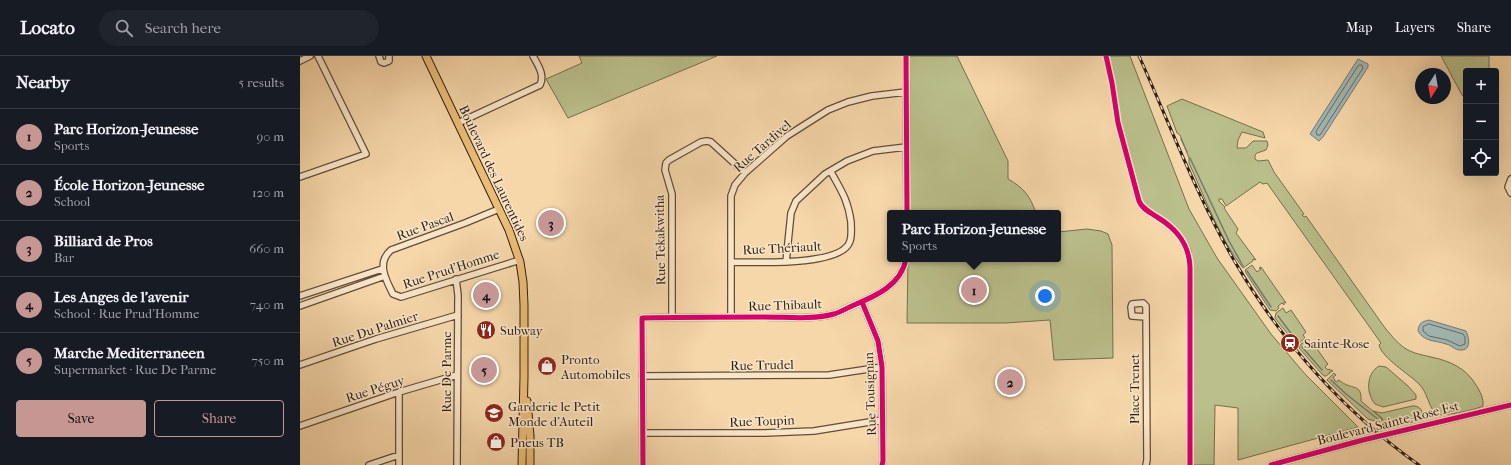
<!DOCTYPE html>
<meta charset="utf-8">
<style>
:root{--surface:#171b24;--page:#20242c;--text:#f1f3f6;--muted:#9ea1a6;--line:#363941;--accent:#c59692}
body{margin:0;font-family:"IM FELL French Canon",serif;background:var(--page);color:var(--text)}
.controls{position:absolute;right:12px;top:12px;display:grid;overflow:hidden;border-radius:4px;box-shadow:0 4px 16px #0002}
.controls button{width:36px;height:36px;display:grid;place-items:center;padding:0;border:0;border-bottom:1px solid var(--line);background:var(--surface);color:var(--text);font:20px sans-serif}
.compass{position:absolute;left:1115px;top:12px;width:36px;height:36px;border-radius:50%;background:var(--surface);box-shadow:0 4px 16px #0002;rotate:191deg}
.you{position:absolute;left:745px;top:240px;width:14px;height:14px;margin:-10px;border:3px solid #fff;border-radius:50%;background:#1a73e8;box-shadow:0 0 0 6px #1a73e833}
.badge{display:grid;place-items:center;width:26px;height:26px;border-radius:50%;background:var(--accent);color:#111;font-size:13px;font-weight:700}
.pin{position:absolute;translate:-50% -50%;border:2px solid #fff;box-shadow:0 1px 4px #0006}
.popup{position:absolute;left:587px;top:154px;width:174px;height:52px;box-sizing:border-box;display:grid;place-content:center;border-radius:4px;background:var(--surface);filter:drop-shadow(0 1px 3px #0005);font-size:13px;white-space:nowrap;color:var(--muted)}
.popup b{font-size:15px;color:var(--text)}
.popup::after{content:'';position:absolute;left:50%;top:100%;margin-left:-8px;border:8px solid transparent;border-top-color:var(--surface)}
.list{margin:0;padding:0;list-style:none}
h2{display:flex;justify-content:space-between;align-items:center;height:52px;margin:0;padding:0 16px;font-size:17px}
h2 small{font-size:13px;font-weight:400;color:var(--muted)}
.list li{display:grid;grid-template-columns:26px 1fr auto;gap:12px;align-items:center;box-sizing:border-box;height:56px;padding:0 16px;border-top:1px solid var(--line)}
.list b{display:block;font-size:15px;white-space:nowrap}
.list p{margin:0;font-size:13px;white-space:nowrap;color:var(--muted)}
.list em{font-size:13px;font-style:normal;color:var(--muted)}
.actions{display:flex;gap:8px;padding:12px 16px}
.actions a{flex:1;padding:9px 0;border:1px solid var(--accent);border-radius:4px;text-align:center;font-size:14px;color:var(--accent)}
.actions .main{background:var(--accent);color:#111}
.icon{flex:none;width:22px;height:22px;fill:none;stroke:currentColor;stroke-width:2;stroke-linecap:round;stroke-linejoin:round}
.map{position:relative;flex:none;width:1211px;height:409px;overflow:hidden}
header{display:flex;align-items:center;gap:24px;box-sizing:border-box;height:56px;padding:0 20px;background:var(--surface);border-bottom:1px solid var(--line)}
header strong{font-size:19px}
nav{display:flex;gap:22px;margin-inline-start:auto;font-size:14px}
.search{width:280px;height:36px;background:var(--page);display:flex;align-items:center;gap:10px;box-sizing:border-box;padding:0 14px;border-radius:22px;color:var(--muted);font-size:15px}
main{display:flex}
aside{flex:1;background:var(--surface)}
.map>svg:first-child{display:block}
.green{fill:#babf8b;stroke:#746f4f}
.water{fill:#a1b7b4;stroke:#737a74}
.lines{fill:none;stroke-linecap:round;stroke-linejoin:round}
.shore{stroke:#686b64;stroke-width:1}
.stream{stroke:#737a74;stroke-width:1.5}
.minor-casing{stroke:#614d39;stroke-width:8}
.major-casing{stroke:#2f1f13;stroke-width:9}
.minor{stroke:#f9e5c8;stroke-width:5.5}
.major{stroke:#ebbc75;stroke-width:7}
.rail-casing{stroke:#2f1f13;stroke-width:3}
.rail{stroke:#f9e5c8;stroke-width:1.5;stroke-dasharray:4.5;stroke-linecap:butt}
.cycleway-casing{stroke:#f9e5c8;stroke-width:8}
.cycleway{stroke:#d6006c;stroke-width:5}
.labels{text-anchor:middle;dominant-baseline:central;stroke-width:3;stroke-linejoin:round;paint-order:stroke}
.street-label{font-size:13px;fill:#2f1f13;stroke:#f9e5c8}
.poi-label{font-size:13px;fill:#2f1f13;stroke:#f9e5c8;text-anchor:start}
</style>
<header>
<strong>Locato</strong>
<div class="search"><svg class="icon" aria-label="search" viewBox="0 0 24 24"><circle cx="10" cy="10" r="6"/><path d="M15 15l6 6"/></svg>Search here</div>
<nav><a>Map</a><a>Layers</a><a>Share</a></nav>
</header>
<main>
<aside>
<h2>Nearby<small>5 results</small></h2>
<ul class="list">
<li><span class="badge">1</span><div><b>Parc Horizon-Jeunesse</b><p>Sports</p></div><em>90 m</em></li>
<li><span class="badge">2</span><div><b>École Horizon-Jeunesse</b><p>School</p></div><em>120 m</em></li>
<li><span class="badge">3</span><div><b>Billiard de Pros</b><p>Bar</p></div><em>660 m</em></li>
<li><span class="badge">4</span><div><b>Les Anges de l'avenir</b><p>School · Rue Prud'Homme</p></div><em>740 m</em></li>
<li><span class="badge">5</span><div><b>Marche Mediterraneen</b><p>Supermarket · Rue De Parme</p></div><em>750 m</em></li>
</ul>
<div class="actions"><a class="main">Save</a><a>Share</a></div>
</aside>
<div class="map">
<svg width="1211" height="409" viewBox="0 0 1211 409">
<rect width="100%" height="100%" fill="#f6d7aa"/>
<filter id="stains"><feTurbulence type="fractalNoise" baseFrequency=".005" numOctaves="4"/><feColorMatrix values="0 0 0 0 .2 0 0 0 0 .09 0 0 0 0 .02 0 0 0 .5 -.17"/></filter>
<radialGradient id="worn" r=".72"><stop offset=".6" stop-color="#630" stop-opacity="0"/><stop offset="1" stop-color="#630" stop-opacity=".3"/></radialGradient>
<path class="green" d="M279,0H417L268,62L246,23L282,7Z
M606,0H657L708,105V123C724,132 730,140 736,157H607Z
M809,0H830L889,153L917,202L971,278L1005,318L1058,371L938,404V352L915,349L914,409H892V202L891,194L885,183L877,174L843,150L827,94L819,57L815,27Z
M1141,0H1189V15H1166V43L1162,39Z
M882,43L963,76L965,82L942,76L938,84L937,92H946L953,85H967L968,89L966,94L957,97L955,99V103L958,105L968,104L974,116L1004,158L1002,159L1004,161L1006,160L1085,272C1092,280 1099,290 1110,295C1116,298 1123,299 1131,301C1150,305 1166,312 1176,329C1180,335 1184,343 1183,350C1175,354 1142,361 1135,358C1128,348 1127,336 1119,328C1109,318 1082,302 1079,289L1081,287L967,127L963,128L960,126L926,150L922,143H919V145L925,151L924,152L938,173L936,177L956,204L953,203V205L943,212C920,183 905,142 889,107V102L880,79L877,77L867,50Z
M787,173L801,175L808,178L812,189L813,302L754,304L750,264L705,267H607L608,203H758V176Z
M952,209L957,216L961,213L959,212L961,211L986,247L984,246V249L982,247L978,250L979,252L976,255L970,254L946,217L945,214Z
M983,252L986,257L991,254L1006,276L1003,279L1005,282L998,288L994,286L975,262L976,257Z
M1006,285L1009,290L1013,287L1014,290H1015L1027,307L1028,308L1025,311L1028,314L1029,313L1033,315L1031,316H1029L1030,317L1026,320H1024L1021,317L999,292L1001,288Z
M1079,310L1086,311L1108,330L1116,339V343L1083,351L1075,348C1066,337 1066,318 1079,310Z
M1034,317L1036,319L1033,321L1036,326L1039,324C1051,335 1062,326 1061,345L1081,362L1082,365L1081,367L1068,363L1027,324Z
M1112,350C1120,349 1125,356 1121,364L1090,371L1085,368L1081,361L1073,355L1082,357Z"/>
<path class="water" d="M1058,3L1068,8V11L1023,81L1019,85L1010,78Z
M1129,264L1166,275C1169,281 1172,295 1160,294C1155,294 1151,289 1146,288C1135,284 1124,286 1118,275C1119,267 1121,266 1129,264Z"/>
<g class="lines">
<path class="shore" d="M1059,9H1062L1063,12L1020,79H1017L1016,76Z
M1129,268L1163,278L1165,281V288L1160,290L1147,284L1129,280L1123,275V271Z"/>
<path class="stream" d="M881,83L887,96
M890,102L929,185L943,210
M947,215L971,251
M978,260L996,284
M1002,291L1022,314
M1031,324L1046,338L1079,364"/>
<g class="minor-casing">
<path id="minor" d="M79,0L81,6L84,7L89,5V0
M606,0L607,157
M0,5L10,0
M158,67L240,29C245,19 238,9 233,0
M0,121L66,98L18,0
M1211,123L1208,131L1211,137
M199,153L165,167L91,194C76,207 86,224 93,238L101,241L220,204
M431,206C453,206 543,211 550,185C552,179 551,172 551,166C548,144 541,134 531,116
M486,206L491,157L496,145L525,118L547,105L573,95L606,91
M156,223L158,239L157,409
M0,240L82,213
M562,246L578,285L582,311L583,405L582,409
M0,250L85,220
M372,261V138L365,114L366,107L369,104L401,86L407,85L411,86L445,117
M431,261V140L435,129L445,117L487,80L528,54L548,46L572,40L606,36
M0,309L76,283L158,259
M342,320L529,319L582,311
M99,336V409
M0,370L99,336L157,319
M343,377H465L514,375L582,364
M69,409L99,399
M343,409L342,262C383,261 423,261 464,261C487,261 512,264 534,258C541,256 547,252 554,249C576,240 601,229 606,203
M846,409L847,404L846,250L843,247L832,248L831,251L832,260L846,261
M971,409L1063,384L1211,349"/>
</g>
<g class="major-casing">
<path id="major" d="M126,0L209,174L220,206L223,226L224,249V321L222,409
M227,345L230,380V409"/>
</g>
<use href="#minor" class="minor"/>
<use href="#major" class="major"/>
<g class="rail-casing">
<path id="rail" d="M839,0C870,69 897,141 935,206C981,285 1044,356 1119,409"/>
</g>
<use href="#rail" class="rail"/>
<g class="cycleway-casing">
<path id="cycleway" d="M606,0L607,157
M806,0L812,27L818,67L839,145C842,153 850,156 857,161C877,173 889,188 890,211V409
M562,246L578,285L582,311L583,405L582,409
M343,409L342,262C383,261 423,261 464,261C487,261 512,264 534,258C541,256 547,252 554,249C576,240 601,229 606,203
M971,409L1063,384L1211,349"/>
</g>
<use href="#cycleway" class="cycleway"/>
</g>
<defs>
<g id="restaurant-disc" transform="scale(1)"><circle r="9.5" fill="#8f2418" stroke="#f9e5c8"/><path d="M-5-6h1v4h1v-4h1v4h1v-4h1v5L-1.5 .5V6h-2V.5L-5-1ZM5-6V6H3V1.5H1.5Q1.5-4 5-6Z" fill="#fff"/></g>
<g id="station-disc" transform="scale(1)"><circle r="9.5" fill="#8f2418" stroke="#f9e5c8"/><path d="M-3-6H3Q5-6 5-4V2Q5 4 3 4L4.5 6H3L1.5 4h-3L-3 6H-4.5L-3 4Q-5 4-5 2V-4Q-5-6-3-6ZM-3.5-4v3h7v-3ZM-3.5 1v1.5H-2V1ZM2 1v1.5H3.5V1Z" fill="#fff"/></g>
<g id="shop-disc" transform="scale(1)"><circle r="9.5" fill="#8f2418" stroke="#f9e5c8"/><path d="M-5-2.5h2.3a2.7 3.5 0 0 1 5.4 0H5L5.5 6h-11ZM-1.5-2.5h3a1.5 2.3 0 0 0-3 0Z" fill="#fff"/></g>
<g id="school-disc" transform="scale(1)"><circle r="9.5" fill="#8f2418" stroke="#f9e5c8"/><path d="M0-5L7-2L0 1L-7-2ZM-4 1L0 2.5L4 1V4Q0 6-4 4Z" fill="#fff"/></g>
</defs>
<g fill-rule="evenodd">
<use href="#restaurant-disc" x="186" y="274"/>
<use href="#station-disc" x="990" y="287"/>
<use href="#shop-disc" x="247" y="310"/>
<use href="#school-disc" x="194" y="357"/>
<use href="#shop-disc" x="196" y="386"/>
</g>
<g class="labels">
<g class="street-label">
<text transform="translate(462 90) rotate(-41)">Rue Tardivel</text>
<text transform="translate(194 117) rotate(65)">Boulevard des Laurentides</text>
<text transform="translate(125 170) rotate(-20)">Rue Pascal</text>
<text transform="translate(360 184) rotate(-91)">Rue Tekakwitha</text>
<text transform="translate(482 192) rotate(-3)">Rue Thériault</text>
<text transform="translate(151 213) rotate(-18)">Rue Prud'Homme</text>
<text transform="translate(485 249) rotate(-2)">Rue Thibault</text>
<text transform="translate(75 273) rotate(-18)">Rue Du Palmier</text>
<text transform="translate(462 309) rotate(-1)">Rue Trudel</text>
<text transform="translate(146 316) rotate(-90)">Rue De Parme</text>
<text transform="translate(75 333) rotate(-18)">Rue Péguy</text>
<text transform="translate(834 333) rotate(-90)">Place Trenet</text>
<text transform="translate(570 338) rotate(-92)">Rue Tousignan</text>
<text transform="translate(462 365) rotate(-2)">Rue Toupin</text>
<text transform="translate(1088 367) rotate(-14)">Boulevard Sainte-Rose Est</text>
</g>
<g class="poi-label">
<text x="200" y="274">Subway</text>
<text x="1004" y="287">Sainte-Rose</text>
<text x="261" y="303">Pronto<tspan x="261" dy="15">Automobiles</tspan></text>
<text x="208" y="350">Garderie le Petit<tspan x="208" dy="15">Monde d'Auteil</tspan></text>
<text x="210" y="386">Pneus TB</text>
</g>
</g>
<rect width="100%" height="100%" filter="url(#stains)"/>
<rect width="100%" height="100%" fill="url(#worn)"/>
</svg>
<div class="controls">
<button>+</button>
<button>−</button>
<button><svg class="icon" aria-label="locate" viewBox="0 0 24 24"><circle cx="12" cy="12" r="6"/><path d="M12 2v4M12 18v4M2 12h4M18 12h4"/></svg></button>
</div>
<svg class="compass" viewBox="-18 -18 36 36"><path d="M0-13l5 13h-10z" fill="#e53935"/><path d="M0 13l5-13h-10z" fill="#9ea1a6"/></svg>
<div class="you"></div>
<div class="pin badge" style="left:674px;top:234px">1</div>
<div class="popup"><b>Parc Horizon-Jeunesse</b>Sports</div>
<div class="pin badge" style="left:710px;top:326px">2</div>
<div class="pin badge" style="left:251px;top:167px">3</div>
<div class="pin badge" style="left:186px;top:239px">4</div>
<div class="pin badge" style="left:184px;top:314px">5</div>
</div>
</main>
